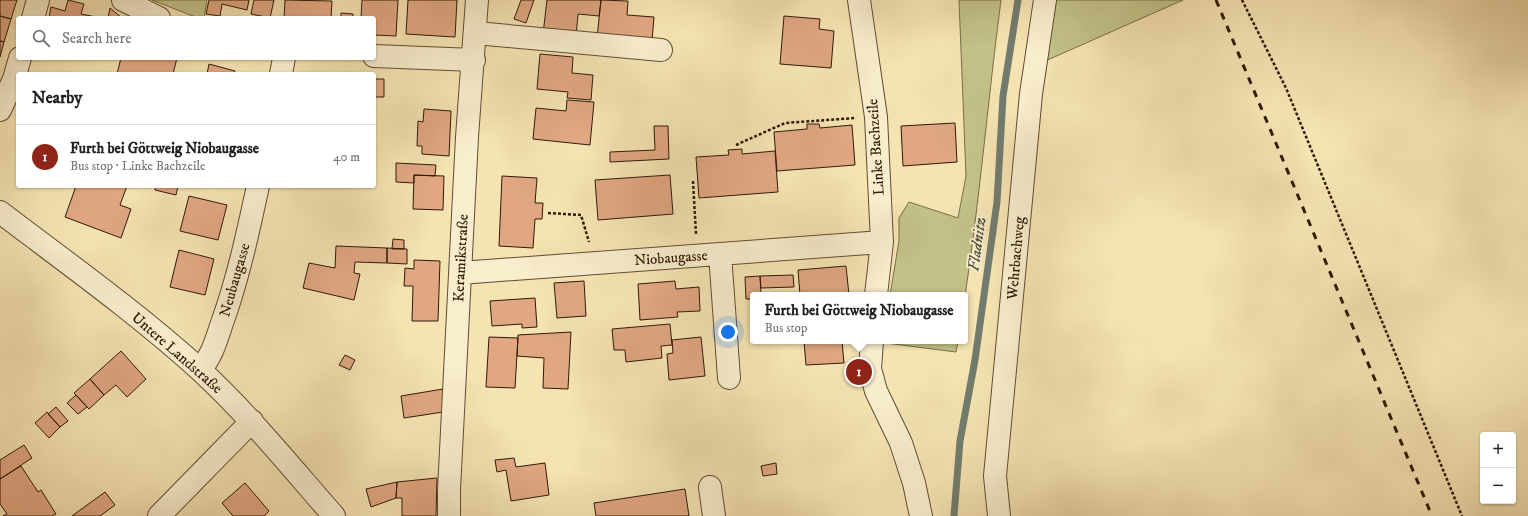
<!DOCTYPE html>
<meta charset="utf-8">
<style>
:root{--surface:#fff;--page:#f6f6f6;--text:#202124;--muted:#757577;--line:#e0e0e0;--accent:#8f2418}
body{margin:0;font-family:"IM FELL DW Pica",serif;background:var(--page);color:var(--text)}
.controls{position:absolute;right:12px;bottom:12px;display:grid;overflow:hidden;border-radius:4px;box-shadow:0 1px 3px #0004}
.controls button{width:36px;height:36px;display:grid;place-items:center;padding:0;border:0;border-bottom:1px solid var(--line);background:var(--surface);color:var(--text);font:20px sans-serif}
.you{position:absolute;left:728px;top:332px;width:14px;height:14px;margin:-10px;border:3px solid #fff;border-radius:50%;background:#1a73e8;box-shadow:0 0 0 6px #1a73e833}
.badge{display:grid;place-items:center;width:26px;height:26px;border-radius:50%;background:var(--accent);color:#fff;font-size:13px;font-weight:700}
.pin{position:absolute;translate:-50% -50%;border:2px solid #fff;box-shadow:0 1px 4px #0006}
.popup{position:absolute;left:750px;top:292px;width:218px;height:52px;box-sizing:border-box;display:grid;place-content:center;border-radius:4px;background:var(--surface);filter:drop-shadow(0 1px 3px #0005);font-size:13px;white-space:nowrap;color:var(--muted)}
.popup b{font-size:15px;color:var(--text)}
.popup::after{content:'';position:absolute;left:50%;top:100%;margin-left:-8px;border:8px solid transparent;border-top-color:var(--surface)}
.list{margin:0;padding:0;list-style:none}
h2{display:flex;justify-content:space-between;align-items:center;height:52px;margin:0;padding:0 16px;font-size:17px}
h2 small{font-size:13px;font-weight:400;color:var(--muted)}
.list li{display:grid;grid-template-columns:26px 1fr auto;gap:12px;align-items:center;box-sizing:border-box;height:64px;padding:0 16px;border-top:1px solid var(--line)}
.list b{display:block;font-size:15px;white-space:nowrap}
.list p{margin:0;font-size:13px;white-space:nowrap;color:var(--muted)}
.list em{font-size:13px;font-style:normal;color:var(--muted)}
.icon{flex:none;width:22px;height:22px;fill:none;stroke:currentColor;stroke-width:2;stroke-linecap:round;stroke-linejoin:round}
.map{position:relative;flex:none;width:1528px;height:516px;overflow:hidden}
.search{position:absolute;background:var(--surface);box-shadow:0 1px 3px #0004;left:16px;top:16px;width:360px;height:44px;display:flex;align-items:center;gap:10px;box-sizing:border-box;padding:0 14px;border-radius:4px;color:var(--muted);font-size:15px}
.panel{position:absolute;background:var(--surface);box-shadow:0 1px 3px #0004;left:16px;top:72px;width:360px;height:116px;border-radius:4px}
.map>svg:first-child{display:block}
.grass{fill:#c2c288;stroke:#796e48}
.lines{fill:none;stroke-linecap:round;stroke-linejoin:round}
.stream{stroke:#717c6e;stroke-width:7}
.building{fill:#e0a782;stroke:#301a07}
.minor-casing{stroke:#614c32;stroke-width:24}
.path{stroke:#301a07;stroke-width:2.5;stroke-dasharray:3 2;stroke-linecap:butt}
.minor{stroke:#f8edcd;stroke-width:22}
.rail{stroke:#301a07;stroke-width:3;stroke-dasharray:7 7;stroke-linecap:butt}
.labels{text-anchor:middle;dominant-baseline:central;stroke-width:3.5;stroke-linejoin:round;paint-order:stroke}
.street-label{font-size:15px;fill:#301a07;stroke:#f8edcd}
.water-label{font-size:16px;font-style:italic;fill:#565343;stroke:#f8edcd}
</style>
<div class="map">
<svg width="1528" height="516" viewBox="0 0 1528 516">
<rect width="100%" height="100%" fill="#f5e3b2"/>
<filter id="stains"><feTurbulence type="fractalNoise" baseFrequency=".005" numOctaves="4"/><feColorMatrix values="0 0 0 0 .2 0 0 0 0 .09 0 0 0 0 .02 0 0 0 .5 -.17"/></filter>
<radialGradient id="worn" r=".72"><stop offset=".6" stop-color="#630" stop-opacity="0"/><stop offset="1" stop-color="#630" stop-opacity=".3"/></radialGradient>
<path class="grass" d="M152,0H207L204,18H198Z
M959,0H1001C988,99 980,197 965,296L890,295L899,241V218L909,202L958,218L966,176Z
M1052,0H1183L1043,62Z
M886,341H958L956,352L886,343Z"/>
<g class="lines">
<path class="stream" d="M954,516L960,441L975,360L997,202L1003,96L1018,0"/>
</g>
<path class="building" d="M0,0H17L11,19L0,16Z
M68,0L84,4L81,14L101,18H49L51,7L65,11Z
M209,0H249L247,10L222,4L220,16L206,14Z
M254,0H274L270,18L251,14Z
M285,0L332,1L331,18H284Z
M362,0H398L396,36L374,35V18H361Z
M408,0H457L455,37L406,34Z
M521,0H534L526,23L514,19Z
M547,0H601L599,16L578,14L576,37L543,34Z
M601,0L628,1L627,15L654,17L652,41L597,38Z
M110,8L122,18H108Z
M341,13L353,14V18H341Z
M0,16L11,19L4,42L0,41Z
M784,16L820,19L819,29L834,31L831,68L780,64Z
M0,41L4,42L0,57Z
M540,54L573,57L572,73L593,75L591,100L567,98L568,92L537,89Z
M121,58H177L173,74H117Z
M209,64L235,71L234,74H207Z
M374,79H384V97H374Z
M567,100L594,102L590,145L533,139L536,108L566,111Z
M424,109L451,111L449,156L422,154V146H417L418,121L423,122Z
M955,123L957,162L903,166L901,126Z
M807,124H819L820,128L852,125L855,165L777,171L774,132L807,129Z
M654,126H668L669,159L610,162V152L655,150Z
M742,149V154L775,151L778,192L699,198L696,157L729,155L728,150Z
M396,163L436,165L435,176L414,175V183L396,182Z
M414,175L444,176L443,210L413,209Z
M670,175L673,214L598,220L595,180Z
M502,176L537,178L535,203H543L542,219H535L533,248L499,246Z
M76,186H127L120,205L131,209L121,238L65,217Z
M156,186H178L176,195L155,190Z
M189,196L227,205L218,240L180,231Z
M393,239L404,240V249H392Z
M336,246L387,248V263L355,262L354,273L360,274L354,300L303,288L309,263L335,268Z
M387,248L407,249V264L387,263Z
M179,250L214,259L205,295L170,287Z
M414,260L440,261L438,321H412L413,286H404L405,268L414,269Z
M846,266L849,295H800L798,270Z
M793,275L794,287L761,288L760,276Z
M760,276L761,295H753V299H746L745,277Z
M584,281L586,316L557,318L554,283Z
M675,281L676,289L699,287L700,311L677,312L678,317L640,320L638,284Z
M535,298L537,327L522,328V324L492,326L490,301Z
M670,324L672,345L661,346L662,358L626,362L625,350H614L612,329Z
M751,325H753V341L767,342L752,343Z
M571,332L568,389L543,388L544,358L517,356L518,335Z
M489,337L518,338L515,388L486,387Z
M701,337L705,376L669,380L667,354L673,353L672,340Z
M804,341H842L844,363L806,365Z
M121,351L146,379L127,397L116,385L104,395L90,379Z
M345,355L355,360L350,370L339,365Z
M90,379L104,395L89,409L74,393Z
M443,389V412L404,418L401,396Z
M76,395L87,407L78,414L67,403Z
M56,407L68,421L60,427L48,414Z
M47,412L60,427L49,438L35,423Z
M24,445L32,458L0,479V460Z
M514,458L516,467L545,463L549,495L511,501L506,470L497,472L495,460Z
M776,463L777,474L763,476L761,466Z
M21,466L38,492L41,490L56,514L52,516H3L7,514L0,504V479Z
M437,478L436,516H402V498H396L397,482Z
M397,482L396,498L371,507L366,489Z
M245,483L269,511L264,516H233L222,503Z
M685,489L689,516H596L594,503Z
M105,492L115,505L100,516H72Z"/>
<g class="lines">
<g class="minor-casing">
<path id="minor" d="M123,0L159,18
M859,0L876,117L882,242L876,295
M33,18L38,0
M476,33L661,50
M374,56L474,60
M281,74L284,58
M0,110L14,79L20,58
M0,212C67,263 136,312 199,369C248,414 290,466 334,516
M720,254L729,378
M460,273L882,242
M872,341L870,369L876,391L901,443L914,483L921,516
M200,370C212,356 216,341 222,323C238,279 248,232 258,186
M710,487L714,516
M159,516L252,421
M449,516V490L467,137L477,0
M999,516L995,476L1031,94L1045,0"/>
</g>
<path class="path" d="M1242,0L1286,88L1462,516
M736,145L785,123L855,118
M693,181L696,234
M548,213L581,215L589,242"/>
<use href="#minor" class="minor"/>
<path class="rail" d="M1216,0L1432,516"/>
</g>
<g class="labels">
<g class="street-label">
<text transform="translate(876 147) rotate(-94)">Linke Bachzeile</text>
<text transform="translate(461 258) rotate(-87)">Keramikstraße</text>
<text transform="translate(671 258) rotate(-4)">Niobaugasse</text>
<text transform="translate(1016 258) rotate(-85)">Wehrbachweg</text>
<text transform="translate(235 280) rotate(-74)">Neubaugasse</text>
<text transform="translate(177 353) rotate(41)">Untere Landstraße</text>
</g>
<g class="water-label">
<text transform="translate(977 244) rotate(-82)">Fladnitz</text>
</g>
</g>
<rect width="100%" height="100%" filter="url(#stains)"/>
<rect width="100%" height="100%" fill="url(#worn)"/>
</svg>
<div class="controls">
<button>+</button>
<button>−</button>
</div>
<div class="you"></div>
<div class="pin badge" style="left:859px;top:372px">1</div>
<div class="popup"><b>Furth bei Göttweig Niobaugasse</b>Bus stop</div>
<div class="search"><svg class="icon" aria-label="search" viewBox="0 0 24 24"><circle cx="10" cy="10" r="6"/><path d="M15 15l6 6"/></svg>Search here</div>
<section class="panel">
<h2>Nearby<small></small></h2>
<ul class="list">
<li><span class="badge">1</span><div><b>Furth bei Göttweig Niobaugasse</b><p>Bus stop · Linke Bachzeile</p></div><em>40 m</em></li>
</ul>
</section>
</div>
